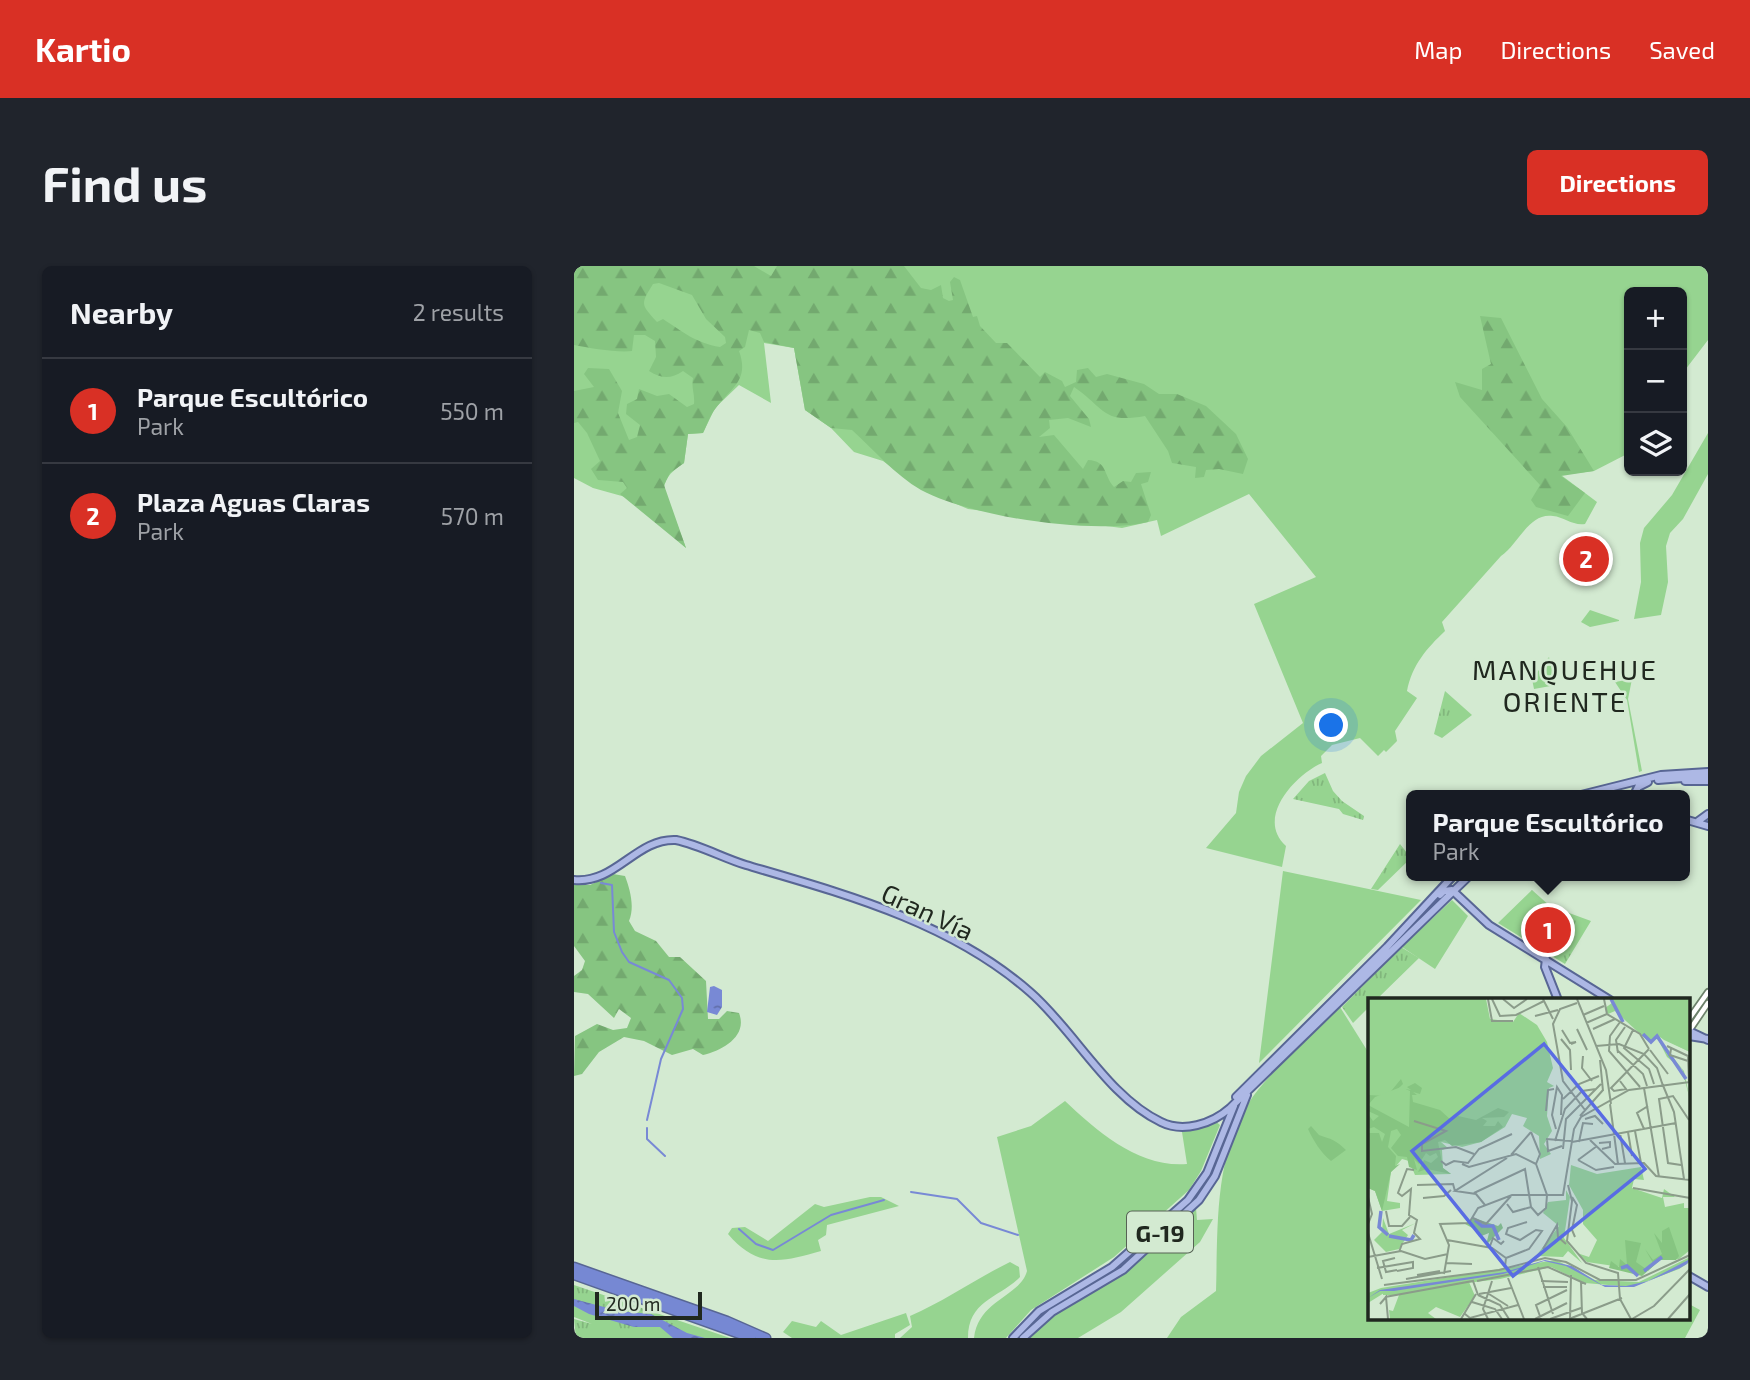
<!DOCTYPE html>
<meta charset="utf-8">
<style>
:root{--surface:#171b24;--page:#20242c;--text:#f1f3f6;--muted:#9ea1a6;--line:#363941;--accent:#d93025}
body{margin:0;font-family:"Exo 2",sans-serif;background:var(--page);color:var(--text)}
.controls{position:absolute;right:21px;top:21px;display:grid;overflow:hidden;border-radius:10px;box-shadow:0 2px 5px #0004}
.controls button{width:63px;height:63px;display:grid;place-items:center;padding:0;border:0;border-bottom:2px solid var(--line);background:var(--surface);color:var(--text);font:35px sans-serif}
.scale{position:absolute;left:21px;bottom:18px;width:107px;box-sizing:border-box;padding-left:7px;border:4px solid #20281f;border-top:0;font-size:19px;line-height:24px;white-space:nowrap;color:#20281f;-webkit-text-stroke:5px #d3ead1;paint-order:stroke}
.you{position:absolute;left:758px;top:460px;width:24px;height:24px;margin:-18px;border:5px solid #fff;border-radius:50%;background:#1a73e8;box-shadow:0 0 0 10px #1a73e833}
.badge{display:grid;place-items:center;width:46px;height:46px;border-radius:50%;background:var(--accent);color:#fff;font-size:23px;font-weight:700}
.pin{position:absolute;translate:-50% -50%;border:4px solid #fff;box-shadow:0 2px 7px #0006}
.popup{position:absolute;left:832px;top:524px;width:284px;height:91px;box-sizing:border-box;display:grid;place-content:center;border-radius:10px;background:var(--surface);filter:drop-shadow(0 2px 5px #0005);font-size:23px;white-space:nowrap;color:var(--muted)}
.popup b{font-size:26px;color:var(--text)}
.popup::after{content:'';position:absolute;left:50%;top:100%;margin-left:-14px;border:14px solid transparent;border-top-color:var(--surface)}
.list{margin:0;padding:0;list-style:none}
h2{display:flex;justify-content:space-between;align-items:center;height:91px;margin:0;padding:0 28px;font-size:30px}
h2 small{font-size:23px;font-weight:400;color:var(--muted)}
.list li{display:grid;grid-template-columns:46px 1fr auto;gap:21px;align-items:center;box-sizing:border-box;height:105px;padding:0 28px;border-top:2px solid var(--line)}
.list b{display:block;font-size:26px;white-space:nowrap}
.list p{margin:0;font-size:23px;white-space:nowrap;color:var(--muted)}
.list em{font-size:23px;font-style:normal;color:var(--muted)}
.icon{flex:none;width:38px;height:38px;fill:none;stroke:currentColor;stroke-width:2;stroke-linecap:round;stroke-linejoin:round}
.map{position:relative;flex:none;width:1134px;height:1072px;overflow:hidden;border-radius:10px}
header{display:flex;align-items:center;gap:42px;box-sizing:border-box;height:98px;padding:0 35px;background:var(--accent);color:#fff}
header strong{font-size:33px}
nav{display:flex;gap:38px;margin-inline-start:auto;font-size:24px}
.intro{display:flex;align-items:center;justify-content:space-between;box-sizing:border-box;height:168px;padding:0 42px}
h1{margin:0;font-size:49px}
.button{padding:18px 32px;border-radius:10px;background:var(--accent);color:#fff;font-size:24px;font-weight:700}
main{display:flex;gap:42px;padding:0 42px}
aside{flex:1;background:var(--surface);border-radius:10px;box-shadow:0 2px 5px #0004}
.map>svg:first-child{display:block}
.green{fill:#96d490}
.forest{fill:url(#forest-firs);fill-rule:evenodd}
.park{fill:url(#park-tufts)}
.water{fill:url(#water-ripples)}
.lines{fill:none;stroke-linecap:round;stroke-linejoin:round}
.stream{stroke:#7889d5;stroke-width:2}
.minor-casing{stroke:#6d816b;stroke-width:8}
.major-casing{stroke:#586694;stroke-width:10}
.highway-casing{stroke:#586694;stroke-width:11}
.minor{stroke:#fff;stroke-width:4.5}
.major{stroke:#adb8e5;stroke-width:6}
.highway{stroke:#7688d3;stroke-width:8}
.labels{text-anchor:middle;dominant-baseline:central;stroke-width:5;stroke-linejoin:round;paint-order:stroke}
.shield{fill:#d3ead1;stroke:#566254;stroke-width:2}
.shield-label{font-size:24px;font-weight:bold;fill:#20281f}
.street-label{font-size:26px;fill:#20281f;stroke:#d3ead1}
.neighbourhood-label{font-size:28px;letter-spacing:2px;fill:#20281f;stroke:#d3ead1}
.inset-river{fill:none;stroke:#7889d5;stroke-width:3.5}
.inset-road{fill:none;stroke:#8b9c8a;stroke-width:2}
.view{fill:#596ce3;fill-opacity:0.15;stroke:#596ce3;stroke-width:3.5}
.inset-edge{fill:none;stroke:#20281f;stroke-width:3.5}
</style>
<header>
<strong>Kartio</strong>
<nav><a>Map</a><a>Directions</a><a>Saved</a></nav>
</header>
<div class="intro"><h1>Find us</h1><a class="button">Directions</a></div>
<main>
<aside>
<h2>Nearby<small>2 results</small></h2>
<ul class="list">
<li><span class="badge">1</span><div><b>Parque Escultórico</b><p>Park</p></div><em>550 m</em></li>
<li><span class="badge">2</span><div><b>Plaza Aguas Claras</b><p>Park</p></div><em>570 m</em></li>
</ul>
</aside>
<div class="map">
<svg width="1134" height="1072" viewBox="0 0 1134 1072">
<defs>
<pattern id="forest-firs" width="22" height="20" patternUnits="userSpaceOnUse" patternTransform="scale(1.75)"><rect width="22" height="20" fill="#86c581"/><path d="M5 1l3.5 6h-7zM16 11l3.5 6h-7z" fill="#73a96f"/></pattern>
<pattern id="park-tufts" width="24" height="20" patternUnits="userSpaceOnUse" patternTransform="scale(1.75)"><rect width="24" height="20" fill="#96d490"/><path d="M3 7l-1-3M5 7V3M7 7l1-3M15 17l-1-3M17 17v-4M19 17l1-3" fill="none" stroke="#81b67c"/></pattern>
<pattern id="water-ripples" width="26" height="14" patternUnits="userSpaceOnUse" patternTransform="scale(1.75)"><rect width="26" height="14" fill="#7889d5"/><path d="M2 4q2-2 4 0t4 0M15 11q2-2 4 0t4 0" fill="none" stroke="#6270ac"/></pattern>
</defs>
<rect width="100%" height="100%" fill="#d3ead1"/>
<path class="green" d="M0,0H1134V74L1108,108V26H1055V187L1020,205L987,209L1023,236L1011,258C999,260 990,251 979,250C955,246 944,279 927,290L868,356L871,365C853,382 838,399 833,425L843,432L821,465L823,475L812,486L810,484L804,490L786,472L758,479L747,490L748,497C721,509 681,552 712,580L708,601L632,582L662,547L665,526L672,510L687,490L729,457L680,338L742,311L675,228L587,270L583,254L548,262L394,243L347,223L309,195L280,186L257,162L231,144L220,82L190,77L197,137L165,119L141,142L129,167L114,168L110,197C100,204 91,210 90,223L112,282L55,232L19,222L0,212Z
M1134,167V208L1109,253L1096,267L1092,280L1094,316L1087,349L1060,353L1067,316L1066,277L1070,262L1098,229Z
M1016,344L1045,354V355L1016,361L1007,356Z
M975,391L982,419L960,423L958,413Z
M1058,413L1054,433L1068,505L1065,506L1053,434L1041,416Z
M709,605L847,634L685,797Z
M878,634L894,650L861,703L828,681Z
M766,741L796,789V1053H1115V1038L1126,1044L1111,1072H593L607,1051L642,1025C644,962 640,893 674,838C694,806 739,769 766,741Z
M491,835C524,866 565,902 613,898L608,866L639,853L646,859L627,905L615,924L540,991L457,1044L432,1072H400C405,1033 446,1031 453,1005L423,871L457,860Z
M296,931H307L325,940L253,959L252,969L244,974L247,985C208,996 184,1003 154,968L158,962L171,961L194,975L241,938L250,941Z
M622,942L623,954L639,953L626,976L547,1046L504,1072H454L477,1050L537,1014Z
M436,996L445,1001L446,1011C425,1032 394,1034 394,1072H326L338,1061L336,1050C371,1035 401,1013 436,996Z
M332,1047L336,1059L321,1068V1072H218L209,1066L218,1055L242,1061L247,1055L267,1069Z"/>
<path class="forest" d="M0,0H180L197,10L203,0H330L347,22L357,24L367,19L369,32L375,35L379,34L376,16L380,11L386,14L399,51L403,50L406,60L422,77H433L466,111L471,106L488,115L491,121L502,116L503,104L514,102L522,111L533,108L570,118L585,128H603L632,140L662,168L674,193L669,208L645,203L632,204L630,211L621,212L622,201L598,197L594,185L571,150C528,158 531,142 500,121L496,130L515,153L517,161L494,152L475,154L476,162L465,171L480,169L509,203L514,194C534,195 529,209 540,221L549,215L557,216L562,207L577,206L574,216L567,218L577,249L574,256C518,269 398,251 347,224C321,209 300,184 278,164L257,162L231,144L220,82L190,76L186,67L175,64L171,81L165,85C176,115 156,122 142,142C136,149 133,159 129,167L114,168L110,197L96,207L90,219L112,282L46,228L53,222L49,216L24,214L17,203L26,195L13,167L4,156L0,157V125L20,121L10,108L14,102L35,103L48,125L44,147L55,174L63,171L66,159L52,148L53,138L63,133L65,123L83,130L95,128L113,141L120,138C121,128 117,122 119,112L109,105C97,113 88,113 75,105L82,91L81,75L71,69H60L58,85C44,87 15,82 0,79ZM85,17L118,29L132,53L151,71L152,77L146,81C122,77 109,66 89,53L83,56C67,38 66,39 79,18Z
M906,50L927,52L968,133L993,161L1020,205L987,210L1011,227L994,250L962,241L957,234L966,219L886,131L881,116L908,124V103L917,98Z
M39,608L51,610C56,623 61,641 55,655L61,665L82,675L95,691H106L132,715L134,753H145L153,745L165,747C174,770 149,784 129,789L119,783L98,789L70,775L50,771L25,786L8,808L0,810L1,770L23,758L39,764L53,762L57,752L45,743L40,752L14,728L0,726V710L8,704L11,695L0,680V618L16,619Z
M737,860L745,869C757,873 762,874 772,884L757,895C747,887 739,874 734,863Z"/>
<path class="park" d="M1007,275H1018L1028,288L1022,317L991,289Z
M871,425L898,449L868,472L860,468Z
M751,507L759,525L768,535L790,550L789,554L769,548L765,543L719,533L735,515Z
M826,578L837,592L804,624L797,623Z
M958,624L976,640L1017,655L991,698L924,657Z
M827,681L845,692L802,734H796V740L779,757L768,741Z
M0,1019L156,1072H2L0,1053L18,1058L0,1051Z"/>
<path class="water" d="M140,720L148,724V741L143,749L133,746L136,721Z
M0,1033L45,1045L77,1048L113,1067L131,1072H99L86,1061H60L15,1048L0,1040Z"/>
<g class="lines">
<path class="stream" d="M27,617L38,619L40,666L48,686L55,696L95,714L108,732L109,743L87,793L73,854
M73,862V873L91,890
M337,926L383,933L407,957L444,969
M165,963L182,978L199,984L257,949L310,934"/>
<g class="minor-casing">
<path id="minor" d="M1115,753L1134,726
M1115,765L1134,737"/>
</g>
<g class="major-casing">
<path id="major" d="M1084,514L1134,510
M1111,515H1134
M1007,529L1087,509L1134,506
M1060,529L1064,521L1074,516
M1110,553L1134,560
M1123,556L1134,548
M0,614C42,618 62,572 102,574C126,579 149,592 172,599C271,628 376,656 456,726C500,764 534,831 587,856C609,867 638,858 656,842L895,610
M866,629L870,625L878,624L915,659L1036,734
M972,693L971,701L984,734
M1115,765L1134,774
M1115,770L1134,773
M662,831L813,681L879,610
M1115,1010L1134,1021
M439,1072L465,1045L538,1001L614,934L633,907L660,840
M449,1072L478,1046L549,1004L625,934L641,910L673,829"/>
</g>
<g class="highway-casing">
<path id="highway" d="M0,1001L153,1055L192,1072
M0,1009L177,1072"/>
</g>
<use href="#minor" class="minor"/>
<use href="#major" class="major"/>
<use href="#highway" class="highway"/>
</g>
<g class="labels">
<rect class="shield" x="553" y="945.5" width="66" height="41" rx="5"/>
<g class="shield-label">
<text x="586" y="966">G-19</text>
</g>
<g class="street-label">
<text transform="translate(354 645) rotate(25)">Gran Vía</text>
</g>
<g class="neighbourhood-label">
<text x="991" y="403">MANQUEHUE<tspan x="991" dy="32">ORIENTE</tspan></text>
</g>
</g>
<g transform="translate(794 732)">
<rect width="322" height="322" fill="#d3ead1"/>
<path d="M0,1H118L122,21L145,24L151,15L169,27L179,44L185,70L179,84L186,88L181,90L179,118L184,133L176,146L183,156L172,161L171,138L155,128L159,120L144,116L137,129L113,144L94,149L73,144L80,150L74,152L75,170L83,176L47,177L41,163L34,161L23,174L19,203L32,205V210L14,213L7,193L0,190ZM244,1H322V54L296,42ZM203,167L229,176L273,169L276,182L266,181L264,190L294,200L296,191L307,199H295L297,209L316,205V210H322V252L311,261L292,262L280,273L219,264L209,255L221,259L229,242L215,226V212L201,187ZM198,192L202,199L196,240L214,265L200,253L195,259L168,258L191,228L175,215L180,204L198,202ZM15,220L21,236L48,225L34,232L40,237L31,251L18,254L6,242L14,234ZM101,284L107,298L92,319L68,309L60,315L68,321H22L21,312L25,313L31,297H15V294Z" fill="#96d490"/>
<path d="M33,81L35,86L31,90L40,94L37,91L43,92L39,89L47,85L54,90L52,96L45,94L49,97H44L45,104L72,112L83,122L90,118L108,122L130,110L141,114L136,119L114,120L119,123L115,128H127L130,123L135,129L113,144L84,148L77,142L70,144L75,170L83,176L59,171L50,174L56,162L63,165L70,159L68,155L62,158L58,155L51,166L46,161L49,172L41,169L39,159L30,158L23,150L33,137L29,131L23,133L20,149L28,158L27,168L32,166L23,174L14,213L7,193L0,190V135H11L14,144L17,136L6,129L0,131V116L5,123L11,118L0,113V97L19,98ZM106,220L130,228L133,225L135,230L118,247L121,235L111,239L110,233L97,226ZM301,229L311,258L308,262H292L274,278L241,270L243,263L251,269L252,261L259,267L257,242L273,245L268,264L278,271L285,265L277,251L285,262L294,256L286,235L294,245V233Z" fill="#86c581"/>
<path d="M242,1H289L303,18H322V54L290,38L299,56L307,62L316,73L322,102L314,71L299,59L289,39L281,44L247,13L240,16L237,10L244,5ZM33,89L42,93L41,129L0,107L7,99ZM322,259V264L311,271L264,289L217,285L183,269L132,281L16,295L0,305V295L13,290L188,262L227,282L271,284Z" fill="#96d490"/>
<path d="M322,261L319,266L312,270L266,289H237L198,268L176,263L135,276L26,293H12L0,300L12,292L137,274L177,262L204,268L234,287L258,288L280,283Z" fill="#7889d5"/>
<path class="inset-river" d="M243,1L255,24M275,36L283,44L289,38L318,81M13,213L11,229L20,237M107,222L114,228H125L131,242M21,238L43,242L46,237M253,270L259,268L270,278M276,273L294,259"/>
<path class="inset-road" d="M120,1L124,23H145M124,1L132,18L148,17L176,3M135,1L146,10L159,1M175,1L185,21M209,1L238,72L243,106M236,1L239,16L272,36L281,51M209,5L192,11L185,26L195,83L217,112M215,17L236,8M167,18L190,12M252,24L242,38L241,53L272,89M218,25L239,16M209,31L219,52M225,31L247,21M194,32L202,45L208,44L203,46M265,32L256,50L281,71L286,86M193,41L202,52L203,72M228,48L251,46L276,56L289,70L294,85M299,48L320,58L321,83M303,51L302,57L320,63M249,52L275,76L279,88M282,52L300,76M250,55L248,42L257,29M215,58L214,70L224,83M232,62L235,93M252,83L258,91L246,93L243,90L281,51M294,85L306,114L316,181M276,90L291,179M195,101L211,86L231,78M242,106L250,166M178,113L180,92L186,91M212,118L235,92M217,121L227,118L235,126M46,123L78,133L54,146V153L88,149L106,156M188,131L184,117L189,89L194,97L193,117M276,131L269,115L280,108M267,133L273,165M163,134L172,156L168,166M260,134L264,158M252,135L257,165M178,141L203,143M179,141L180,153L194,148M222,142L247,166L276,165L288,178L322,182M187,143L197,111L214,93L228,91M204,144L308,125M211,144L215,125L225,126M231,145L242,144V149L234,151M195,151L198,121L233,86M143,157L163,134M210,162L228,172L246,169M210,162L229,148M73,163L78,167L86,163L100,165L111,151L144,136M94,166L101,169L148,156L168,166M313,167L300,165L291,101L305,98L321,122M49,187L85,186L87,193M200,187L204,203L199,243L218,265L250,275L252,301L263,321M265,190L322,200M106,195L157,171L163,209L170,217L178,210L179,197L168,166M0,199L4,216L0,226M204,199L209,207L204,232L207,239M55,200L76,198L83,192M139,206L145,214L163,209M117,207L108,196L87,193L139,160M18,213L21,228H34L42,219M105,220L118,226L143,198M0,235L14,281M79,242L124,250L138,260M122,248L125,240L133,246L136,243M175,251L189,227L190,239L198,246M31,254L34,246L52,241L46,235L49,222L41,217L43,191L34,198L30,195L39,171L46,172M0,259L33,253L57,261L80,256M27,260L15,263L18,274L29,272M78,265L104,266M137,269L138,260L161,251L174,233L168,232L152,242L138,236L140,230L159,224M170,269L185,316M9,270L45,264V270L29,273M76,276L81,247L72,226L101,225L110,210L144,197H195L206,131L213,119L261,92L322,84M49,277L72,273M140,280L156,321M38,281L83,273M109,283L180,269L218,286M173,283L200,284M213,284L214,315L219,321M16,287L131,272L177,260L198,264L232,282H268L322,257M175,289H199M111,296L143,290M121,296L140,308M110,297L132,307L141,321M17,299L105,283L110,297M104,304L127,311L134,321M12,306L18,299L20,321M97,316L102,320L150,307M93,321L108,296M120,321L115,311L124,283M167,321L199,305M173,321L168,307L199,292M182,321L213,310M201,321L254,300M202,321L203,277M264,321L286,308L322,271M300,321L322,296"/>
<path class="view" d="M176,46L277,171L145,278L44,153Z"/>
<rect width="322" height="322" class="inset-edge"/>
</g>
</svg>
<div class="controls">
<button>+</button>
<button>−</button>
<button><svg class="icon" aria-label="layers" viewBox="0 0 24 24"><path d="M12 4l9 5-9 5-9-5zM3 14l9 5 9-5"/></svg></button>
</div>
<div class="scale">200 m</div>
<div class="you"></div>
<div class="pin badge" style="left:974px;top:664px">1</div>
<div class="popup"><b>Parque Escultórico</b>Park</div>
<div class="pin badge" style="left:1012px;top:293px">2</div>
</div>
</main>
